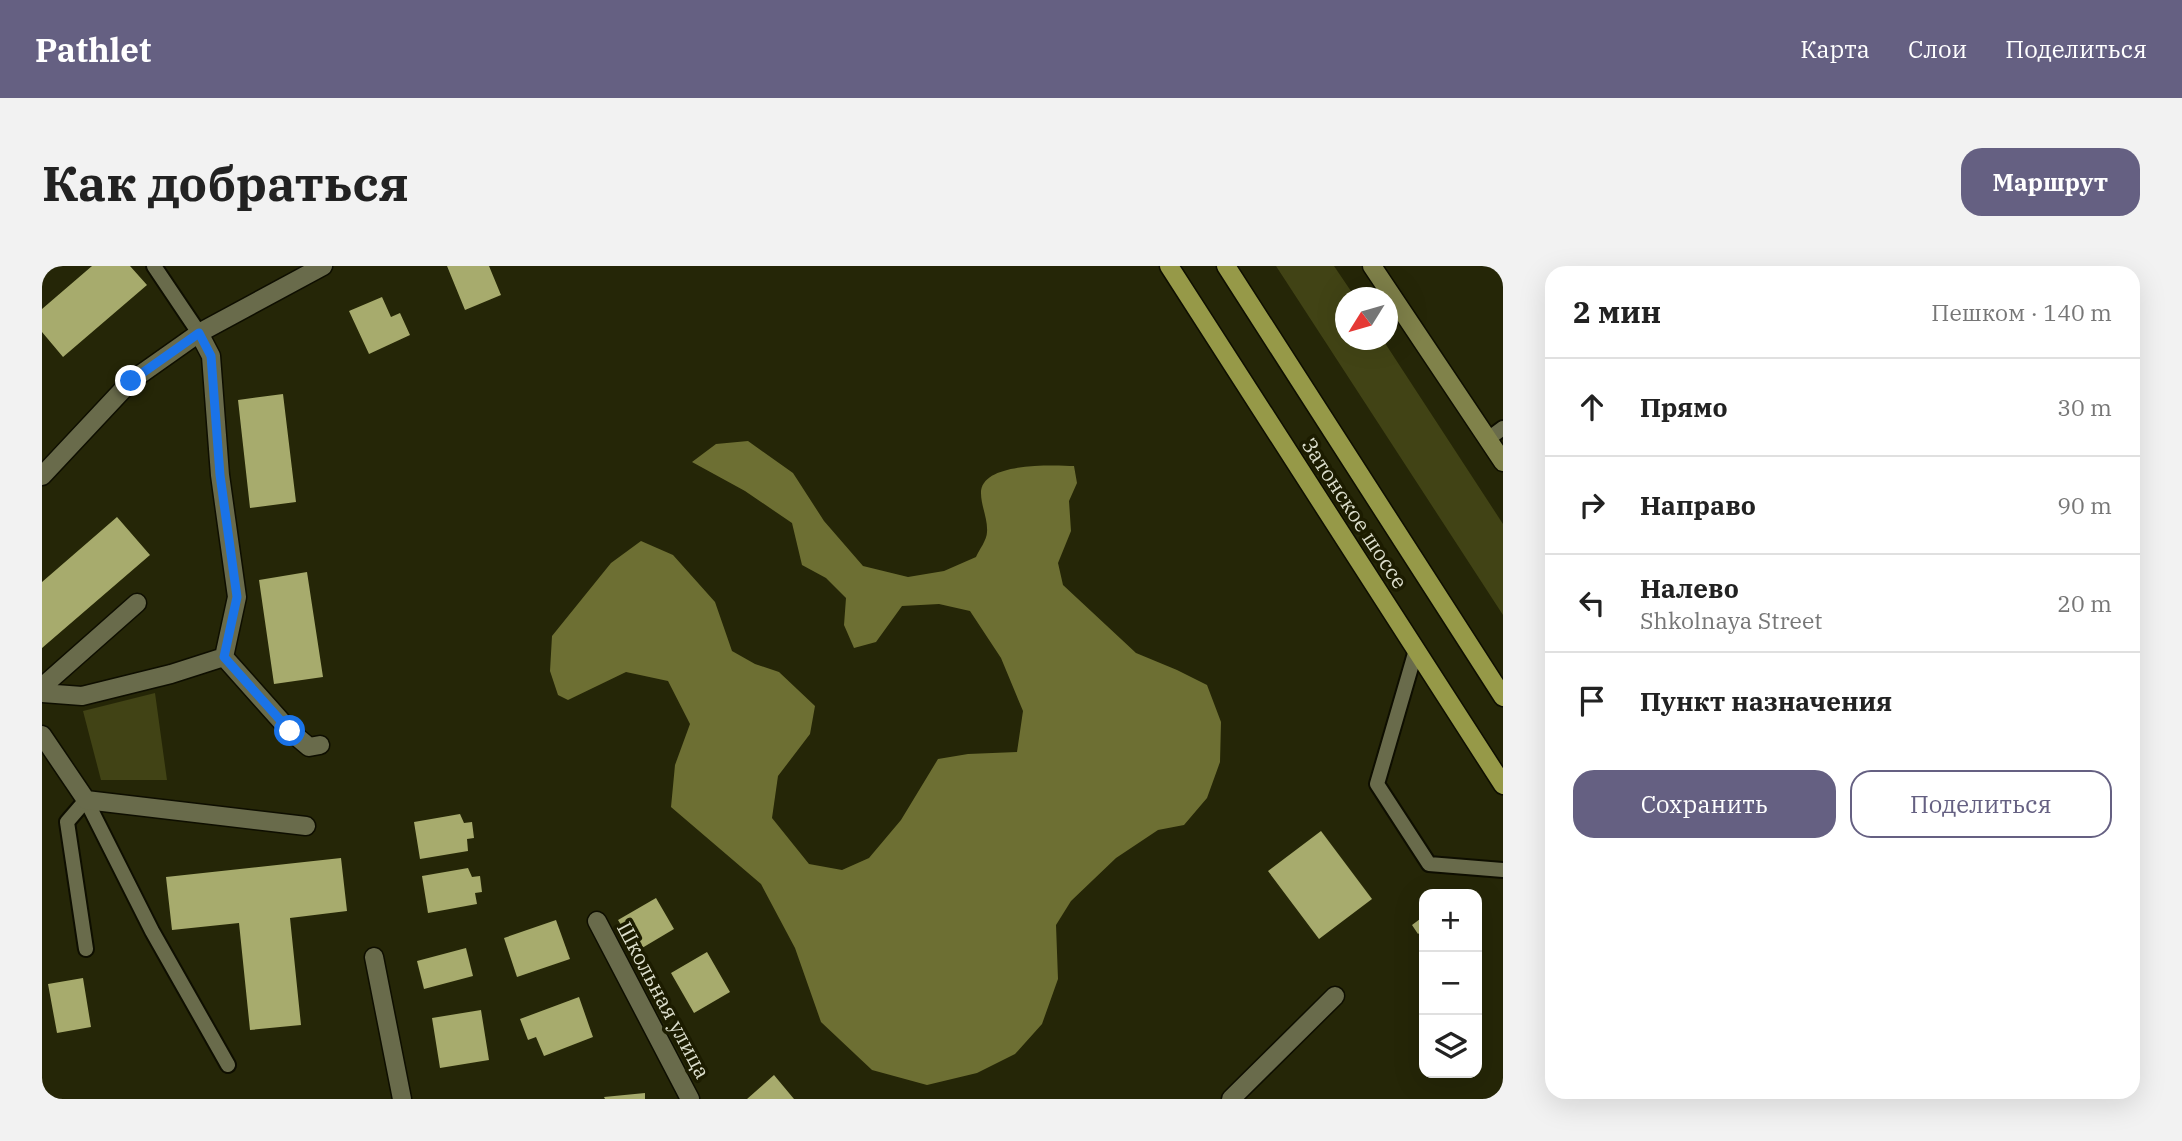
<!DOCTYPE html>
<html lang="ru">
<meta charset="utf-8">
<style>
:root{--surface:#fff;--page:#f2f2f2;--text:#222;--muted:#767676;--line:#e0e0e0;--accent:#656082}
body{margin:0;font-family:"IBM Plex Serif",serif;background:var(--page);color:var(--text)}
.controls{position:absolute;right:21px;bottom:21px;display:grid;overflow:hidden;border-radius:14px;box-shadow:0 7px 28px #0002}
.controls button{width:63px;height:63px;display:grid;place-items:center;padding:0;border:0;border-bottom:2px solid var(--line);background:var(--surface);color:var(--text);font:35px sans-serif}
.compass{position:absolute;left:1293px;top:21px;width:63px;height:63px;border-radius:50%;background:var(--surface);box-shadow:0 7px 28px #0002;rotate:233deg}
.stop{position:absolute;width:21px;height:21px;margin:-16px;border:5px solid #1a73e8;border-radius:50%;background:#fff}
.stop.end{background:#1a73e8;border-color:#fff;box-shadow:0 2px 7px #0008}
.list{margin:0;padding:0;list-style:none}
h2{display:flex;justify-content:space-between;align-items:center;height:91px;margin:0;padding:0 28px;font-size:30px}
h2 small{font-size:23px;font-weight:400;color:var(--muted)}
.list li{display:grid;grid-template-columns:46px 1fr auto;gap:21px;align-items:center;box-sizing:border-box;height:98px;padding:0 28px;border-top:2px solid var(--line)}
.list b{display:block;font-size:26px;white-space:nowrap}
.list p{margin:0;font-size:23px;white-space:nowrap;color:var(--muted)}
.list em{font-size:23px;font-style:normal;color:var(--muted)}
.actions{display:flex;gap:14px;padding:21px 28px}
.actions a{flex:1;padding:16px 0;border:2px solid var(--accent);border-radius:21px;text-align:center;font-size:24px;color:var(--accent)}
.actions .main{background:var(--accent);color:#fff}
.icon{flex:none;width:38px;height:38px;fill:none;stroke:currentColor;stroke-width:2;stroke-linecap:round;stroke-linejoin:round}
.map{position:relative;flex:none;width:1461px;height:833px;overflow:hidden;border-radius:21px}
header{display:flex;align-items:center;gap:42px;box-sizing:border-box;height:98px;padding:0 35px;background:var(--accent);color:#fff}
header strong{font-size:33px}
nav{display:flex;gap:38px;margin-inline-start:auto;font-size:24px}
.intro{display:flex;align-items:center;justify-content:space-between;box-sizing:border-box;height:168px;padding:0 42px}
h1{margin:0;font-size:49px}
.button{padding:18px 32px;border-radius:21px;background:var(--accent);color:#fff;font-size:24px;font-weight:700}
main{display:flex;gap:42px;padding:0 42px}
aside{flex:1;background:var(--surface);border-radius:21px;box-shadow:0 7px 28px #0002}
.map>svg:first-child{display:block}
.green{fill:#414315}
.water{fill:#6d6f33}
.building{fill:#a7ab6d}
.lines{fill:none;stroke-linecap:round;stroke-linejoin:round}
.service-casing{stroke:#0e0e00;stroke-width:18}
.minor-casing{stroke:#0e0e00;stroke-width:21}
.secondary-casing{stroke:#0e0e00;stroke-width:21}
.primary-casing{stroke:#0e0e00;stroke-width:21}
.service{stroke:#696b4b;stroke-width:14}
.minor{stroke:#696b4b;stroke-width:18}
.secondary{stroke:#80824a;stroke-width:18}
.primary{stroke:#969948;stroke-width:18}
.route{stroke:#1a73e8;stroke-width:9}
.labels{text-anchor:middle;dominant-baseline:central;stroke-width:7;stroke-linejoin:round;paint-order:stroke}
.street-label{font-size:21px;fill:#dcdecc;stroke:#1c1c00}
</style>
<header>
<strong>Pathlet</strong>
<nav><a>Карта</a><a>Слои</a><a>Поделиться</a></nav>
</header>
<div class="intro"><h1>Как добраться</h1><a class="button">Маршрут</a></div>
<main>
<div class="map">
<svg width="1461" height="833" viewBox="0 0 1461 833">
<rect width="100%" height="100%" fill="#252607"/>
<path class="green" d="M1234,0H1292L1313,31L1304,32V74H1341L1461,258V349Z
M113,427L125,514H59L41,445Z"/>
<path class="water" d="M706,175L751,207L782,255L821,300L866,311L902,305L934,291C937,284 945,274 945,266C946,253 939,240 939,227C939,196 1010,199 1032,200L1035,217L1027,235L1029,265L1016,297L1021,319L1094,387L1135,404L1165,419L1179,456L1178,496L1165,532L1142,559L1116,564L1074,592L1029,635L1014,659L1016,713L1000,758L973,788L935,807L885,819L830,804L779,756L753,682L719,618L629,541L633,499L648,458L626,415L584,406L526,434L516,429L508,405L510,370L569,297L599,275L631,289L673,336L690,385L713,398L737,406L773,440L768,468L736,510L730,552L767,598L800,604L827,592L859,554L896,493L926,488L975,486L981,445L959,392L928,345L897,338L860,340L834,376L812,382L802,359L804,332L784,312L760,299L750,257L703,225L650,196L674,178Z"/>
<path class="building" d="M50,0H88L105,19L21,91L0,66V43Z
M405,0H447L459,29L423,44Z
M340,31L349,51L358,47L368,69L327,88L307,45Z
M241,128L254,236L208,242L196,134Z
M75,251L108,289L0,382V316Z
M265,306L281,411L232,418L217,314Z
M418,548L422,557L430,556L432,572L425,573L426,585L378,593L372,556Z
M1279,565L1330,633L1277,673L1226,605Z
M299,592L305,645L248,652L259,759L208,764L197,657L130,664L124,611Z
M426,602L430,611L438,610L440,626L433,627L435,638L386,647L380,610Z
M614,632L632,663L595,685L576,654Z
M1382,650V663L1376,668L1370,659Z
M514,654L528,693L475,711L462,672Z
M424,682L431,710L382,723L375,695Z
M665,686L688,726L652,747L629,707Z
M41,712L49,761L15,767L6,718Z
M537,731L551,771L502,790L494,771L486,774L478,753Z
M439,744L447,794L398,802L390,752Z
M732,809L752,833H705Z
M603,827V833H563L562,831Z"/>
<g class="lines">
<g class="service-casing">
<path id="service" d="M112,0L157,67
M1446,173L1461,162
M1374,384L1335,518L1387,598L1461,604
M44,683L25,556L44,534L110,665L186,799"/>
</g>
<g class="minor-casing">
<path id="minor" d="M157,67L169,90L178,209L195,331L182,391
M0,210L89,115L157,67L281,0
M0,421L95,337
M0,427L40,430L129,408L182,391L248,465L267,481L278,479
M0,469L44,534L264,560
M555,655L648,833
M332,691L360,833
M1189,833L1293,730"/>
</g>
<g class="secondary-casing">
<path id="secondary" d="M1330,0L1461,196"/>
</g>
<g class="primary-casing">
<path id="primary" d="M1127,0L1461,519
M1184,0L1461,431"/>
</g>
<use href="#service" class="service"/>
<use href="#minor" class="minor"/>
<use href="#secondary" class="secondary"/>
<use href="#primary" class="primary"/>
</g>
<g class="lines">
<path class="route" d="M89,115L157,67L169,90L178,209L195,331L182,391L248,465"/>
</g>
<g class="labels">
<g class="street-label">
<text transform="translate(1313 247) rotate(57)">Затонское шоссе</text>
<text transform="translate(622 734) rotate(62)">Школьная улица</text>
</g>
</g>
</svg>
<div class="controls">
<button>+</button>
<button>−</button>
<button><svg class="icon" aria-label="layers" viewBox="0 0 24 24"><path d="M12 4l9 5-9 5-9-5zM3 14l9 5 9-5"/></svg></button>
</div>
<svg class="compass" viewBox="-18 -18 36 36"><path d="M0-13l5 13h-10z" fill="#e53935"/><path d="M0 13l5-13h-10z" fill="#767676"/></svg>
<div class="stop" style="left:248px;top:465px"></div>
<div class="stop end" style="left:89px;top:115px"></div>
</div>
<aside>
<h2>2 мин<small>Пешком · 140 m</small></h2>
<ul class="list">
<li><svg class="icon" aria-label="ahead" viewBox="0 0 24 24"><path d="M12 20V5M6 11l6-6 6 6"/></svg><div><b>Прямо</b></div><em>30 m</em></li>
<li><svg class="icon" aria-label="right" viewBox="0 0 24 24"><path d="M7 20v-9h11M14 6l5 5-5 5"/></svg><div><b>Направо</b></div><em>90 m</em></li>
<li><svg class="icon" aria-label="left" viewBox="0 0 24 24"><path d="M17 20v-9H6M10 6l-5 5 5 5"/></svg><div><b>Налево</b><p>Shkolnaya Street</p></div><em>20 m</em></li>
<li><svg class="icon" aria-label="arrive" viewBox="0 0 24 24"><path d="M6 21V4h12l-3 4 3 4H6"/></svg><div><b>Пункт назначения</b></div></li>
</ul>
<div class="actions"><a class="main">Сохранить</a><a>Поделиться</a></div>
</aside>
</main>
